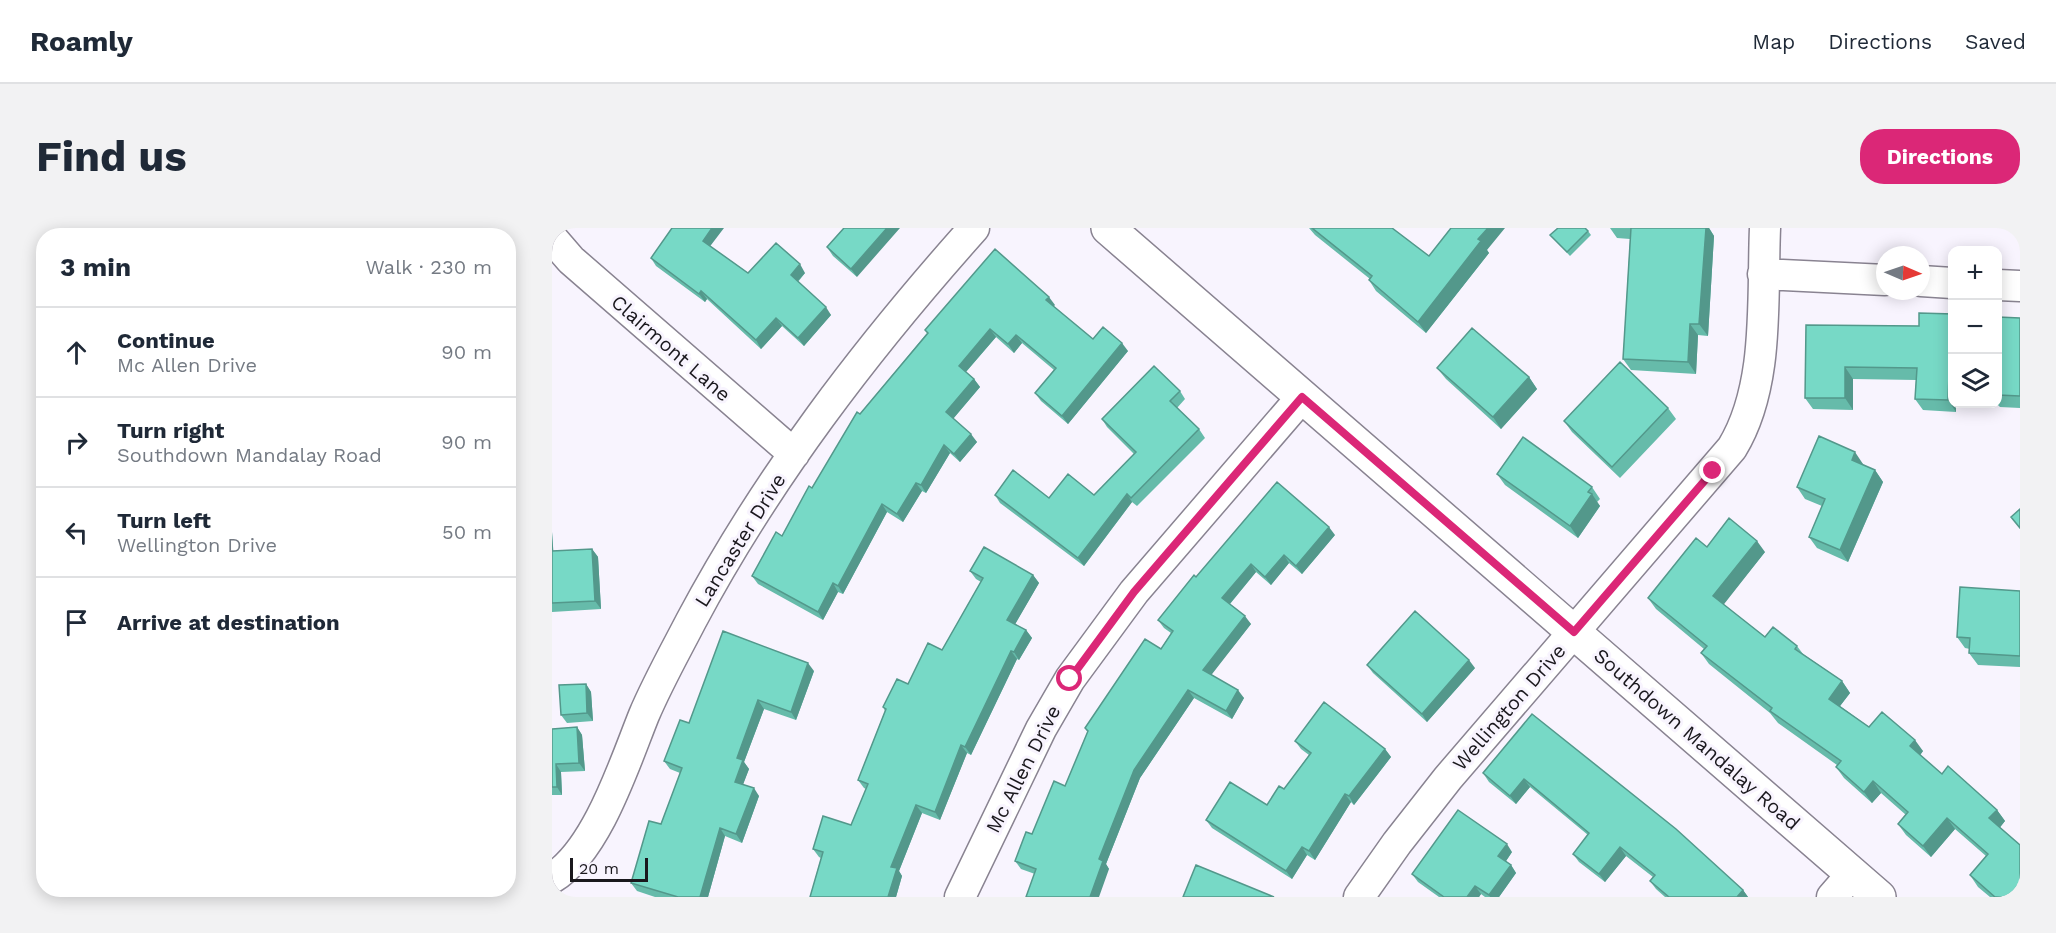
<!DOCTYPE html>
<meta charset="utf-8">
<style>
:root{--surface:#fff;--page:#f2f2f3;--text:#1f2937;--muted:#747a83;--line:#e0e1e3;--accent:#db2777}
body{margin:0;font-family:"Work Sans",sans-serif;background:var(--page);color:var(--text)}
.controls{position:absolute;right:18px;top:18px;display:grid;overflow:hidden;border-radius:12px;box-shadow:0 3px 15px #0003}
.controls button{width:54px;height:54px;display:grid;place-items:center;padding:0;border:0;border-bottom:2px solid var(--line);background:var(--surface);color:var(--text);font:30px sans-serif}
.compass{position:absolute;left:1324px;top:18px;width:54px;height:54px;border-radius:50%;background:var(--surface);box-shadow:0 3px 15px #0003;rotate:92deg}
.scale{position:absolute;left:18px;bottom:15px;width:78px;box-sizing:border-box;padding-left:6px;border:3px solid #1a181d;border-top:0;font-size:16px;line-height:21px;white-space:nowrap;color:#1a181d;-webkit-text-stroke:4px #f8f4fe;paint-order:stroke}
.stop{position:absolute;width:18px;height:18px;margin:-14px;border:4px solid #db2777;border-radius:50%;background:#fff}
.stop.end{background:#db2777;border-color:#fff;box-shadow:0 2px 6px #0008}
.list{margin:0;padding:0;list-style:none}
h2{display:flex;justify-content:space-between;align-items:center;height:78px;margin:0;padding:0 24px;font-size:26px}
h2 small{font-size:20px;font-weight:400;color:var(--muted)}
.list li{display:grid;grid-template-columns:39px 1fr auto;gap:18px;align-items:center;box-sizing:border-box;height:90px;padding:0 24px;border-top:2px solid var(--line)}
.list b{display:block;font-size:22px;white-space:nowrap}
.list p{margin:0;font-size:20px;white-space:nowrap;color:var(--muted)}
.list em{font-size:20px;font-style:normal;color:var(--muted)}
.icon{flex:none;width:33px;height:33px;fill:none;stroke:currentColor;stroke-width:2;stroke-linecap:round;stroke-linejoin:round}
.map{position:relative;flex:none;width:1468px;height:669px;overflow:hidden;border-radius:24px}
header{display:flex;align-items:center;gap:36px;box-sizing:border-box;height:84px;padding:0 30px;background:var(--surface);border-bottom:2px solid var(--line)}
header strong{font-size:28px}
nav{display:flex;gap:33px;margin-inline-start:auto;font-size:21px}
.intro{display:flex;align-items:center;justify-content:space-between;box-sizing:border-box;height:144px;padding:0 36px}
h1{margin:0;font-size:42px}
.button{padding:15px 27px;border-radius:24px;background:var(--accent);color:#fff;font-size:21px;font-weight:700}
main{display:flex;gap:36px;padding:0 36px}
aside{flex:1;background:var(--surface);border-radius:24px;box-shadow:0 3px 15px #0003}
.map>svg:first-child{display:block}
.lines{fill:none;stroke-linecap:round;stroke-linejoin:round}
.minor-casing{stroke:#898391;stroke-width:33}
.tertiary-casing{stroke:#898391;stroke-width:36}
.minor{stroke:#fff;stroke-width:30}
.tertiary{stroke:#fff;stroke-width:33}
.wall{fill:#6ba}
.shaded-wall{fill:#53988b}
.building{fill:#77d9c6;stroke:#53988b;stroke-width:1.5}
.route{stroke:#db2777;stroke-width:8}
.labels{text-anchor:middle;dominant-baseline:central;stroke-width:6;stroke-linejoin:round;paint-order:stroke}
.street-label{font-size:20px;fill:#1a181d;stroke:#f8f4fe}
</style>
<header>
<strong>Roamly</strong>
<nav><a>Map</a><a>Directions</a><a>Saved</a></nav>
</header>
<div class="intro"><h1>Find us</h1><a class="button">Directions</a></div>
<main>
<aside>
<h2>3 min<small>Walk · 230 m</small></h2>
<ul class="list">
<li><svg class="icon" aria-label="ahead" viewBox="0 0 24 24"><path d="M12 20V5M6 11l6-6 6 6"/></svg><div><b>Continue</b><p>Mc Allen Drive</p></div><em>90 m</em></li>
<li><svg class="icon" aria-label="right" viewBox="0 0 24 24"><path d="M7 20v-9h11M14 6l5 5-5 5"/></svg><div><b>Turn right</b><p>Southdown Mandalay Road</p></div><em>90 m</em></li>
<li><svg class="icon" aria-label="left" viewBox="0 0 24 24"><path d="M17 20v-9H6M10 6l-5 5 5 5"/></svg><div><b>Turn left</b><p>Wellington Drive</p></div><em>50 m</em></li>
<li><svg class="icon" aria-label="arrive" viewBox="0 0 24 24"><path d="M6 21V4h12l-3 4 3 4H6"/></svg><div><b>Arrive at destination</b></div></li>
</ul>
</aside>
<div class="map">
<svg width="1468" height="669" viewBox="0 0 1468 669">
<rect width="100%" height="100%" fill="#f8f4fe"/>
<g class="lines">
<g class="minor-casing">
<path id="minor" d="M0,10L19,32L242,226
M1211,46L1333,52
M1369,53L1400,55
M1446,57L1468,58
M0,650C45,623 73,534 92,487C106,454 123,424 139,393C215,250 314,121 422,0
M408,669L489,501L518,451L582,364L750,169
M807,669L845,615L896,550L1180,220C1218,158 1210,71 1213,0
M1280,669L1300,646"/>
</g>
<g class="tertiary-casing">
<path id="tertiary" d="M556,0L1327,669"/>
</g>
<use href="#minor" class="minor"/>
<use href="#tertiary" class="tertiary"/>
</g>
<path class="wall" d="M292,0L305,49L281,28L275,19Z
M757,0H840L877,28L935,22L937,25L874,105L824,63L817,52L818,51L763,7Z
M1058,0H1157L1162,8L1156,108L1146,107L1144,146L1079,142L1071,131L1078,11L1065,10Z
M1036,3L1039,7L1018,28L998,7Z
M158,18L196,45H253L246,54L279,87L252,118L230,98L209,121L155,71L153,74L104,38L99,30Z
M503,77L501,78L541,111L576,123L516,196L489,173L483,165L502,142L470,115L462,125L444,109L414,144L422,151L428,159L401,191L425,214L408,234L398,225L374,265L370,263L351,294L335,284L291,366L286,364L271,392L206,356L200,348L230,308L260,260L308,186L375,105L373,102Z
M1401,86V176H1404V184L1371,182L1363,171L1364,152L1301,151V182L1261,181L1253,170L1254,97L1367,98Z
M1446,89L1468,90V180L1448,179L1445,176Z
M885,140L977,149L985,161L949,201L894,151Z
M628,163L633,171L625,180L647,201L653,210L585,278L580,274L532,338L448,275L443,267L497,270L542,267L582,226L555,199L550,191Z
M1116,180L1124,191L1068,250L1020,204L1012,193Z
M1311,236V237L1323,242L1331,254L1296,334L1265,320L1257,309L1270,278L1253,271L1245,259Z
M945,246L1040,259L1048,271L1045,274L1048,278L1026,310L953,257Z
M0,304L1,323L40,321L46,329L49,381L0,384Z
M783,307L750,346L737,335L719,357L704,344L678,376L699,396L659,446L692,470L680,491L642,470L588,550L554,636L557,641L483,646L469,641L463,633L480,606L513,558L536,505L533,500L609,421L619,405L612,400L606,392L644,349Z
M1155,319L1213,324L1171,376L1213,409L1245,418L1251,426L1290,453L1298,465L1288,478L1317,499L1371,523L1368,527L1390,546L1445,582L1453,593L1448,599L1468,669H1438L1426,659L1418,647L1434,628L1403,601L1379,629L1354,607L1346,596L1354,587L1329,565L1320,575L1292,550L1284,539L1285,537L1226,495L1218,485L1157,436L1149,425L1152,421L1104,381L1096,370Z
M418,343L481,347L487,355L463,396L474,402L480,410L467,432L465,431L419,527L415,525L388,592L370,585L347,643L350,648L344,669H258L269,630L267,629L261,621L299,597L314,561L312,560L306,552L333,483L331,479L390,422L429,354L424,351Z
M1468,363V439L1426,437L1417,425L1418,421L1413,420L1405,409Z
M815,437L923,440L875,494L821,445Z
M262,443L244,492L212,481L192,534L197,541L191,556L207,568L190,615L173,608L156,669H103L85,663L79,655L109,596L128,545L118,541L112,533L137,495Z
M34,456L39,464L41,493L15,495L9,487Z
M980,486L1191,662L1196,669H1113L1104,661L1098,653L1101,649L1074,628L1053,654L1027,634L1021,626L1036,607L978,559L964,576L937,554L931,545Z
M25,499L30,507L33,543L9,544L10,567H0V501Z
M743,513L833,521L839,529L802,577L799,574L763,632L755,627L740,651L660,600L654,592L715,577L732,561L757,527L749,521Z
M960,624L954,633L959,637L964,645L947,669H933L929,666L927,669H887L866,654L860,646Z"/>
<path class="shaded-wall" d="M160,0H172L156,21L151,13Z
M335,0H348L305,49L299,41Z
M936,0H953L935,22L937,25L874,105L866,94L926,11Z
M1152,0H1157L1162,8L1156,108L1147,96Z
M248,36L253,45L244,55L239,47Z
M149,63L155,71L153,74L147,66Z
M497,69L503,77L500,80L494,72Z
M274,79L279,87L252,118L246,110Z
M224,90L230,98L209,121L204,112Z
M1138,96L1146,107L1144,146L1136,134Z
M438,101L444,109L412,146L407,138Z
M464,107L470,115L462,125L456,116Z
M570,115L576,123L516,196L510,188Z
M1293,139L1301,151V182L1293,170Z
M1397,147L1401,152V176H1404V184L1396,172Z
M977,149L985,161L949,201L941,189Z
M422,151L428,159L400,192L394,184Z
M419,206L425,214L408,234L402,226Z
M392,217L398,225L374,265L369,257Z
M1303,224L1311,236L1308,244L1300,232Z
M1323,242L1331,254L1296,334L1288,322Z
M364,255L370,263L351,294L345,286Z
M575,266L580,274L532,338L526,330Z
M1040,266L1048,278L1026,310L1018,298Z
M330,276L335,284L291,366L286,358Z
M777,299L783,307L750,346L744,338Z
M0,304L2,332L0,329Z
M1205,313L1213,324L1169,380L1161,368Z
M40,321L46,329L49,381L43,373Z
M732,327L737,335L719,357L713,349Z
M699,336L704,344L676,378L670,370Z
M481,347L487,355L461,400L455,392Z
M281,355L286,364L271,392L266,384Z
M693,388L699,396L657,450L651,442Z
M474,402L480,410L467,432L462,424Z
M459,423L465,431L419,527L413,519Z
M917,432L923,440L875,494L870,486Z
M256,435L262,443L244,492L239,484Z
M1290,453L1298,465L1285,482L1277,471Z
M34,456L39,464L41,493L35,485Z
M636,462L642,470L588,550L554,636L557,641L547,669H538L547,631L582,542Z
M686,462L692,470L680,491L674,483Z
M206,472L212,481L192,534L197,541L189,562L183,554L185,530Z
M25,499L30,507L33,543L27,535Z
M1363,512L1371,523L1366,530L1358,518Z
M409,517L415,525L388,592L383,584Z
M833,521L839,529L802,577L797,568Z
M4,536L9,544L10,567L5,559Z
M972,551L978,559L964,576L958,568Z
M1321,553L1329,565L1320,575L1312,564Z
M202,560L207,568L190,615L184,606Z
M793,566L799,574L763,632L757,623Z
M364,577L370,585L347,643L350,648L344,669H336L339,639Z
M1445,582L1453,593L1446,602L1437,590Z
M1395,590L1403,601L1379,629L1371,618Z
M168,600L173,608L156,669H148Z
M955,616L960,624L952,636L946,628Z
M750,619L755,627L740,651L734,643Z
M1068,619L1074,628L1053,654L1047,646Z
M959,637L964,645L947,669H938L937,667Z
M923,658L929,666L927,669H915Z
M1191,662L1196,669H1185Z"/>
<path class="building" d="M120,0H160L151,13L196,45L224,15L248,36L239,47L274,79L246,110L224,90L204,112L149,63L147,66L99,30Z
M292,0H335L299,41L275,19Z
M760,0H840L877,28L899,0H936L926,11L929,13L866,94L817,52L820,48Z
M1006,0H1033L1036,3L1015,24L998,7Z
M1079,0H1154L1147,96H1138L1136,134L1071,131Z
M443,21L497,69L494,72L541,111L551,99L570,115L510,188L483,165L504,140L464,107L456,116L438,101L407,138L422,151L394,184L419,206L402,226L392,217L369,257L364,255L345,286L330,276L286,358L281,355L266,384L200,348L224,304L230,308L257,258L260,260L305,184L308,186L376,105L373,102Z
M1367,85L1401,86V147H1397L1396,172L1363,171L1365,140L1293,139V170H1253L1254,97L1367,98Z
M1446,89L1468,90V168L1446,167Z
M920,100L977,149L941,189L885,140Z
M1068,134L1116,180L1060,239L1012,193Z
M602,138L628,163L618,173L647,201L579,270L575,266L526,330L443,267L461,242L497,270L516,246L542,267L584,224L550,191Z
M1267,208L1303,224L1300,232L1323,242L1288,322L1257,309L1273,271L1245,259Z
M971,209L1040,259L1036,264L1040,266L1018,298L945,246Z
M725,254L777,299L744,338L732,327L713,349L699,336L670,370L693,388L651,442L686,462L674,483L636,462L582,542L547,631L551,633L538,669H474L484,641L463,633L474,604L480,606L502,553L513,558L536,503L533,500L593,411L609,421L621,403L606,392L642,347L644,349Z
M1468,281V300L1459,289Z
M1177,290L1205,313L1161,368L1213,409L1221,399L1245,418L1243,421L1290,453L1277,471L1317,499L1330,484L1363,512L1358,518L1390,546L1396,538L1445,582L1437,590L1468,617V669H1443L1418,647L1436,626L1395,590L1371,618L1346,596L1356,584L1321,553L1312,564L1284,539L1289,533L1218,483L1220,480L1149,425L1155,418L1096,370L1144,310L1155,319Z
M432,319L481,347L455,392L474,402L462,424L459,423L413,519L409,517L383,584L364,577L339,639L345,640L336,669H258L271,624L261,621L271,588L299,597L316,556L306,552L334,481L331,479L345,451L356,456L376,415L390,422L431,350L418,343Z
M40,321L43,373L0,375V323Z
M1408,359L1468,363V428L1417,425L1418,410L1405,409Z
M863,383L917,432L870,486L815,437Z
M171,403L256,435L239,484L206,472L185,530L191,532L183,554L202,560L184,606L168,600L148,669H126L79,655L97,593L109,596L130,540L112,533L128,492L137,495Z
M34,456L35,485L9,487L7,457Z
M772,474L833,521L797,568L793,566L757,623L750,619L734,643L654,592L678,554L715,577L727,558L732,561L759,525L743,513Z
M980,486L1124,601L1191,662L1185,669H1117L1098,653L1103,647L1068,619L1047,646L1021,626L1037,605L972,551L958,568L931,545Z
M25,499L27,535L4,536L5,559H0V501Z
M906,582L955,616L946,628L959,637L937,667L923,658L915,669H892L860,646Z
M644,637L722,669H631Z"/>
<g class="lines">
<path class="route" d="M518,451L582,364L750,169L1022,404L1161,243"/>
</g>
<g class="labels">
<g class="street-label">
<text transform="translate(119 120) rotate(41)">Clairmont Lane</text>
<text transform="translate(188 312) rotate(-58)">Lancaster Drive</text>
<text transform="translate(957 479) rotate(-49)">Wellington Drive</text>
<text transform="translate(1145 511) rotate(41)">Southdown Mandalay Road</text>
<text transform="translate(471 541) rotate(-63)">Mc Allen Drive</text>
</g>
</g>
</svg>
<div class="controls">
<button>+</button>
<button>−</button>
<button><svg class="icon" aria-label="layers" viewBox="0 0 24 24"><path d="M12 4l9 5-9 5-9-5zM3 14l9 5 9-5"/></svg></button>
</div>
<svg class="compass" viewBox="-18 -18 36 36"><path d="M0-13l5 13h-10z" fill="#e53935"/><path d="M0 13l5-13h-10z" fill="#747a83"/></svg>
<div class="scale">20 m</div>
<div class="stop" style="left:518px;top:451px"></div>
<div class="stop end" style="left:1161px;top:243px"></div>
</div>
</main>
